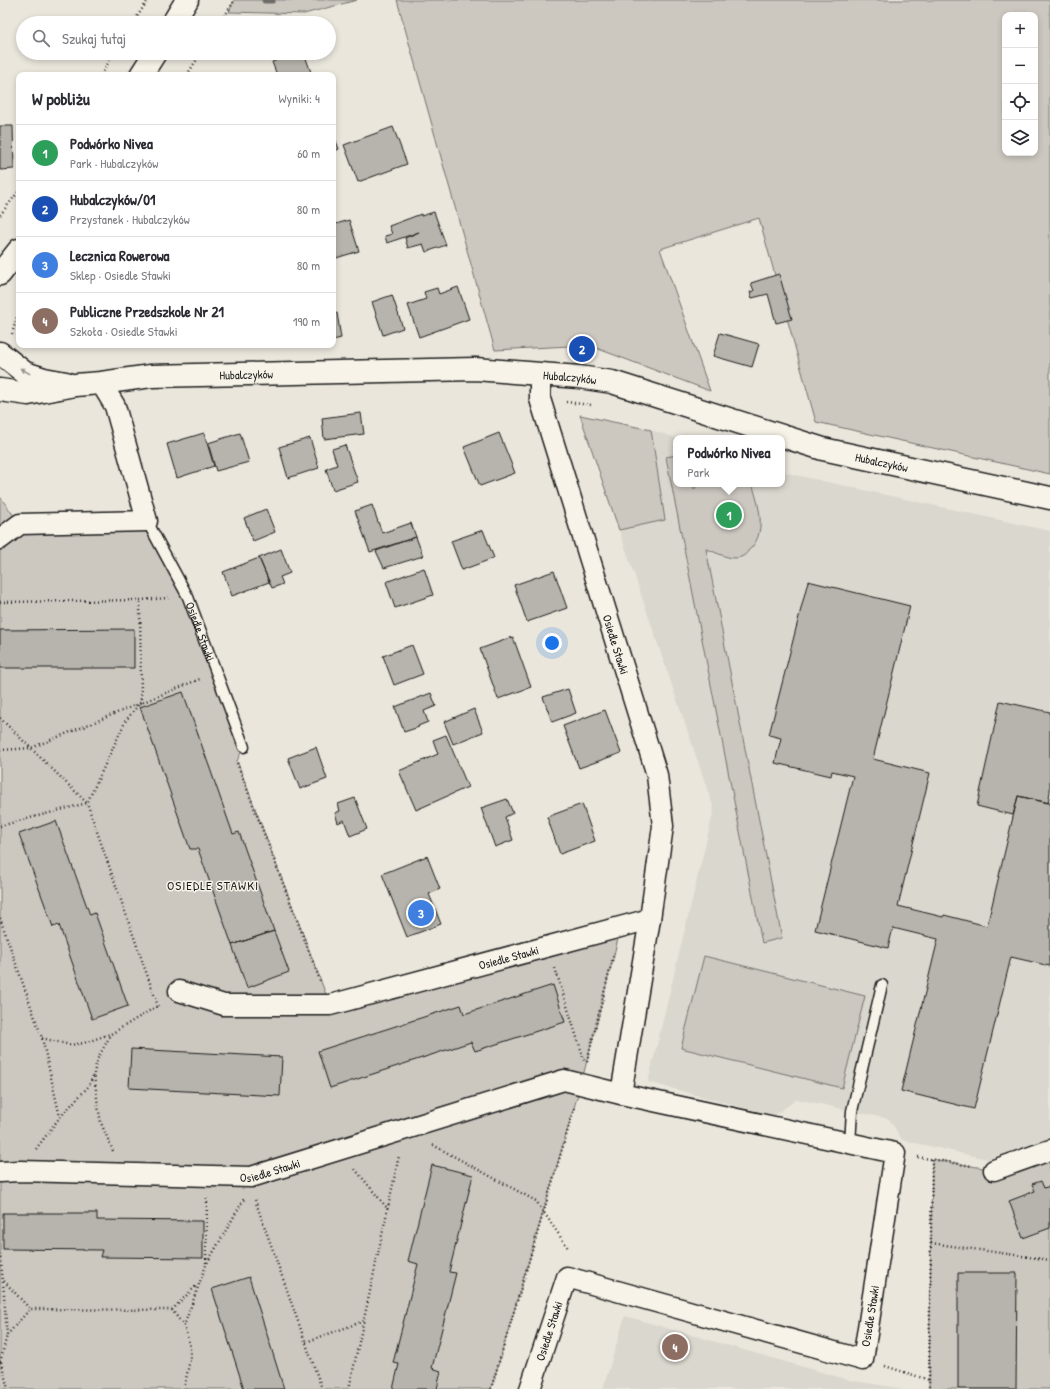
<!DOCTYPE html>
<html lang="pl">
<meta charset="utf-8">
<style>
:root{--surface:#fff;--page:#f2f2f3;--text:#2b2b33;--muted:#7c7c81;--line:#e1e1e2;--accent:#c8321e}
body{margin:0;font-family:"Patrick Hand",sans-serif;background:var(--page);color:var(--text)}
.controls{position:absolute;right:12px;top:12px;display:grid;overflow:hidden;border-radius:8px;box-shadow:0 2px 6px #0003}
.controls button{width:36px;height:36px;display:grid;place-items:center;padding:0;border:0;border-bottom:1px solid var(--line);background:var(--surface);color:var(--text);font:20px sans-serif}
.you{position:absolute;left:552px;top:643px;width:14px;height:14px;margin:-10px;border:3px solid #fff;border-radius:50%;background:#1a73e8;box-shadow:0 0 0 6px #1a73e833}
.badge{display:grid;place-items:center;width:26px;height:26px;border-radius:50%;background:var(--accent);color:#fff;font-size:13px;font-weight:700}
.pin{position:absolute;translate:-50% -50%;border:2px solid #fff;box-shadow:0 1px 4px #0006}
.popup{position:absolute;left:673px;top:435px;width:112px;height:52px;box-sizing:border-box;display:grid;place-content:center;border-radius:8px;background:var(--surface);filter:drop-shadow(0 1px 3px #0005);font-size:13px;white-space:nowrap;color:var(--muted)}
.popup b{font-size:15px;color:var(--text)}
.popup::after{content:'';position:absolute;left:50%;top:100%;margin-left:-8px;border:8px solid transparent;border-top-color:var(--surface)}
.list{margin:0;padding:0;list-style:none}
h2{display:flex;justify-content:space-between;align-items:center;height:52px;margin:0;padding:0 16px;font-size:17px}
h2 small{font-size:13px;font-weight:400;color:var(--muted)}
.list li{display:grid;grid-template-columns:26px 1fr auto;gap:12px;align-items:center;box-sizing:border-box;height:56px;padding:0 16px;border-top:1px solid var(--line)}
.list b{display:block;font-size:15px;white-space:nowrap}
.list p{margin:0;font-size:13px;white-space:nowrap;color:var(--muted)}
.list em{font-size:13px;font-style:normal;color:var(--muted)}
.icon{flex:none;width:22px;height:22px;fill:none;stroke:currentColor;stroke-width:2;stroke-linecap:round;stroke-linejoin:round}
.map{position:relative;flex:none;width:1050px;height:1389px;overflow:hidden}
.search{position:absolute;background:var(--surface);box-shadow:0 2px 6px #0003;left:16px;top:16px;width:320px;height:44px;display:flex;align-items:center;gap:10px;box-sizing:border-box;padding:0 14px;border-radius:22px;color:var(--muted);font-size:15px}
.panel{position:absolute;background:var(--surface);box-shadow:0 2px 6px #0003;left:16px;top:72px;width:320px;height:276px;border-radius:8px}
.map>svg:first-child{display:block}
.built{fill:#dad7ce}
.green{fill:#ccc8c0;stroke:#74726e;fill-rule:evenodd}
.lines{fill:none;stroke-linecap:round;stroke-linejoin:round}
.stream{stroke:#6d6c68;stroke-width:7}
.building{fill:#b6b4ac;stroke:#1c1c1c}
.service-casing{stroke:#1c1c1c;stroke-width:13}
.minor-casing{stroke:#1c1c1c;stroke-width:23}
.tertiary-casing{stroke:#1c1c1c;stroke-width:25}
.secondary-casing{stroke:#1c1c1c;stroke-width:25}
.path{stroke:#1c1c1c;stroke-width:2.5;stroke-dasharray:1 3;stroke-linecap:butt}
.service{stroke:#f7f3e8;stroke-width:10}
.minor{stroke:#f7f3e8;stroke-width:20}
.tertiary{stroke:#f7f3e8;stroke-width:22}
.secondary{stroke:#f7f3e8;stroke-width:22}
.oneway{fill:#94928c}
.labels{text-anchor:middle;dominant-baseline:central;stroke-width:3;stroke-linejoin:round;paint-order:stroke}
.street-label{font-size:12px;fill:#1c1c1c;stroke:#f7f3e8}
.neighbourhood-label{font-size:13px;letter-spacing:1px;fill:#1c1c1c;stroke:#f7f3e8}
</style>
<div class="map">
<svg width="1050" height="1389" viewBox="0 0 1050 1389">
<rect width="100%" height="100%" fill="#eae6dc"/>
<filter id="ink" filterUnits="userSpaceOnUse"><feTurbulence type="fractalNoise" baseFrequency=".025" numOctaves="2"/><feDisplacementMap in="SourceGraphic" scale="8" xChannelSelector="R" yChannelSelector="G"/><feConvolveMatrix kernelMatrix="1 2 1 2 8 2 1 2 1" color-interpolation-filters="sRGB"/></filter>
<g filter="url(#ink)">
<path class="built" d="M580,415L651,430L676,438V484H782V472L1050,531V1138L996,1161L902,1140L889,1119L797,1099L774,1116L648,1082L714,809Z
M625,1316L849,1380L904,1389H603Z"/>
<path class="green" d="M234,0H357L304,14L229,12Z
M397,0H1050V474L816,422L759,218L660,249L710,391L588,345L495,350ZM1005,15H1035V153H1005Z
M580,415L651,430L665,520L619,530Z
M676,455V484H693L694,490L698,484H752C759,505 768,534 748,551C747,553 744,556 741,557C729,561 717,552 706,549L782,938L762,943L666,457Z
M0,497L20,524L147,521L188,597L244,747L237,761L330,1005L621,927L581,1084L491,1389H0Z
M704,956L865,996L842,1088L681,1048Z
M1050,1150V1389H929L932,1159L994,1170Z"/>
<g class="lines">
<path class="stream" d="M265,0H272"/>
</g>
<path class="building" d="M296,53H304L312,75H277L272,62Z
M0,126H13L14,169L0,170Z
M393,127L407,164L358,182L344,145Z
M333,133L339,149L333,152Z
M434,212L446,245L426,252L423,244L408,248L405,238L419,232L387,243L385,236L392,234L389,226L421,214V216Z
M349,220L359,251L333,259V225Z
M779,274L792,319L776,323L768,294L752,298L750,292L754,291L751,283Z
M458,287L469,319L419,337L408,305L426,299L424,292L437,288L439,294Z
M392,295L403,328L383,335L372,302Z
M337,313L341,338L333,340V314Z
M720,333L759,344L752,367L713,356Z
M361,413L364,434L324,439L322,418Z
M204,433L214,466L177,478L167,444Z
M240,433L249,462L216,471L208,443Z
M499,433L515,473L480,486L464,447Z
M310,438L319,468L288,478L279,447Z
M345,445L358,482L333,490L326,469L337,465L332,449Z
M372,505L382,533L411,523L416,537L370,552L355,511Z
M266,509L275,532L253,541L244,518Z
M483,530L494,558L462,570L451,541Z
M416,537L423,556L384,568L376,551Z
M281,549L290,573L280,577L283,584L272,588L259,558Z
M259,558L269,582L232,596L223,572Z
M424,568L433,595L395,608L386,582Z
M554,571L567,608L527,622L514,585Z
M808,581L910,606L873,759L930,773L898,906L943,917L944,915L987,926L1018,796L1050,803V966L1011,957L974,1109L901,1091L938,939L893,928L888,948L815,930L853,776L832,771L831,776L775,763L781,738L769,735Z
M134,629V668H0V630Z
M513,637L531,687L498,699L480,649Z
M412,645L423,674L394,685L383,656Z
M568,689L576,713L552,722L543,697Z
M183,692L233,834L239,832L274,931L232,945L198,849H190L140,707Z
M431,693L436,706L424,711L428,722L418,726L419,727L404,732L395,707Z
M1000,701L1050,712V792L1048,803L1018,796L1013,815L977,806Z
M474,709L483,732L453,744L444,722Z
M605,710L621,753L579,768L563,726Z
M446,735L468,787L416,810L399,771L438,754L433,740Z
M316,747L327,779L300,789L288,758Z
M355,798L367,829L350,836L344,820L338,823L335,813L340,811L338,804Z
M507,799L513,813L505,817L513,840L495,847L481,808Z
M582,804L595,841L560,854L547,817Z
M56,821L90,915L95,913L128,1006L92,1019L59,925L53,927L19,834Z
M427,856L440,889L429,894L441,924L407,937L382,874Z
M274,931L289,972L247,988L232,945Z
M553,985L565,1022L475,1051L471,1042L330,1088L318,1051L461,1005L464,1014Z
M131,1049L282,1057L280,1096L129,1088Z
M432,1165L473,1175L449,1272L456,1273L432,1368L441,1371L437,1389H393L399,1364L393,1363L418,1264L408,1261Z
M1041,1181L1044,1188L1050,1186V1228L1023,1238L1009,1201L1035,1191L1032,1184Z
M3,1213H97V1220L203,1221V1258L100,1257L102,1250L3,1249Z
M958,1273H1017L1016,1389H958Z
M249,1277L284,1389H244L212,1289Z"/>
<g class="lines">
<g class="service-casing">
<g id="service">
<path id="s1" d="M147,521L188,597L244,747"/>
<path d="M850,1144L852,1111L882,985"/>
</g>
</g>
<g class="minor-casing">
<g id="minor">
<path id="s2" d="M540,374V399L657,775L663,826L650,919L621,1094"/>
<path d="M0,539L20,524L147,521L115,406L101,383"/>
<path id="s3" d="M179,991L224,1005H330L650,919"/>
<path d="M994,1170L1050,1150"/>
<path id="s4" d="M0,1172L20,1171L251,1177L564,1080L621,1094L895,1153L863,1360L567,1277L530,1389"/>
</g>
</g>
<g class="tertiary-casing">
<g id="tertiary">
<path d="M0,353L25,373L44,379L66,383"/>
<path id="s5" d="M0,390L28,394L75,385L101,383L151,376L475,369L579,377L612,382L823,449L1050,498"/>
</g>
</g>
<g class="secondary-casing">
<path id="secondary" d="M173,23L187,0
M141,75L155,53
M0,274L19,250"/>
</g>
<path class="path" d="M133,23L148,0
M220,23L235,0
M101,75L114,53
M187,75L201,53
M0,215L19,191
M12,334L17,317L19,314
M566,402L591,405
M0,602L140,600L169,598
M0,718L87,803L158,1006
M0,750L31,748L200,679
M237,763L321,983
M0,826L87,803L126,720L141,702L140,600
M0,918L42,1038L60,1117
M555,968L585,1063
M42,1038L70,1045L84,1043L110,1034
M587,1062L614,953
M433,1145L536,1201L568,1248
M36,1149L60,1117L88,1087L94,1074
M113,1151L101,1123L98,1106L94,1073L97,1060L111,1034L159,1005
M918,1157L972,1166
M355,1169L387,1208
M255,1200L322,1389
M931,1243L1050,1260
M0,1254L3,1281L7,1335L0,1363
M206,1263L207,1198
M4,1281L30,1309
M172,1310L197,1285
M7,1335L30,1309L172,1310L184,1326
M306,1342L364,1321
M1,1362L8,1389
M885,1366L929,1380V1389
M929,1380L932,1159
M184,1389L190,1359V1346L184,1326L206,1265L244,1199
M349,1389L399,1156
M491,1389L575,1106"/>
<use href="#service" class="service"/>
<use href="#minor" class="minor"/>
<use href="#tertiary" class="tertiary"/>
<use href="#secondary" class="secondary"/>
</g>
<defs><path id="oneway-solid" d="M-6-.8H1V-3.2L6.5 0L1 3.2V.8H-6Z"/></defs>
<use class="oneway" href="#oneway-solid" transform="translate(25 371) rotate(-151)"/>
</g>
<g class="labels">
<g class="street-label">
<text stroke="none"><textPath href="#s5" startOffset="248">Hubalczyków</textPath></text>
<text stroke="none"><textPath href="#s5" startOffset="572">Hubalczyków</textPath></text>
<text stroke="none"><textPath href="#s5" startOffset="896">Hubalczyków</textPath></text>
<text stroke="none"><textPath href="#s1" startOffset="123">Osiedle Stawki</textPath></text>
<text stroke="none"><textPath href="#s2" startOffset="282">Osiedle Stawki</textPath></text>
<text stroke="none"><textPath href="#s3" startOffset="338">Osiedle Stawki</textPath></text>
<text stroke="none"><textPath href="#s4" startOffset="271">Osiedle Stawki</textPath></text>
<text transform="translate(870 1316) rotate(-81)">Osiedle Stawki</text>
<text transform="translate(549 1331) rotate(-72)">Osiedle Stawki</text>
</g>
<g class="neighbourhood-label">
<text x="213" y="885">OSIEDLE STAWKI</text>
</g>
</g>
</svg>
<div class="controls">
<button>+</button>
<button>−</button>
<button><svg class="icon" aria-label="locate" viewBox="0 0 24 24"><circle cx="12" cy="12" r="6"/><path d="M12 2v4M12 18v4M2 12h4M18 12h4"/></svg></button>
<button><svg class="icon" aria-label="layers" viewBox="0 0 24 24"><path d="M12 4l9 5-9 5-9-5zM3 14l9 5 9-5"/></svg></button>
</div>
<div class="you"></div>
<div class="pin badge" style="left:729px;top:515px;background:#2e9e5b">1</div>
<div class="popup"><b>Podwórko Nivea</b>Park</div>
<div class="pin badge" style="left:582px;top:349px;background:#1a4fb4">2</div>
<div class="pin badge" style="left:421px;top:913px;background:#3f7fe0">3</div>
<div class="pin badge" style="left:675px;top:1347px;background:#8d6e63">4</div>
<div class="search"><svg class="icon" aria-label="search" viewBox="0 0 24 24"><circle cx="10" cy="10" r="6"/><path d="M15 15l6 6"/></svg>Szukaj tutaj</div>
<section class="panel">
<h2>W pobliżu<small>Wyniki: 4</small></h2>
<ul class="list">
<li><span class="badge" style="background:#2e9e5b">1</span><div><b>Podwórko Nivea</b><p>Park · Hubalczyków</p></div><em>60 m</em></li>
<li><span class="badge" style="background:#1a4fb4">2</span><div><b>Hubalczyków/01</b><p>Przystanek · Hubalczyków</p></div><em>80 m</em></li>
<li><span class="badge" style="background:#3f7fe0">3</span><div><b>Lecznica Rowerowa</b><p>Sklep · Osiedle Stawki</p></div><em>80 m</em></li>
<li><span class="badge" style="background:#8d6e63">4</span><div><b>Publiczne Przedszkole Nr 21</b><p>Szkoła · Osiedle Stawki</p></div><em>190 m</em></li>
</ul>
</section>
</div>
